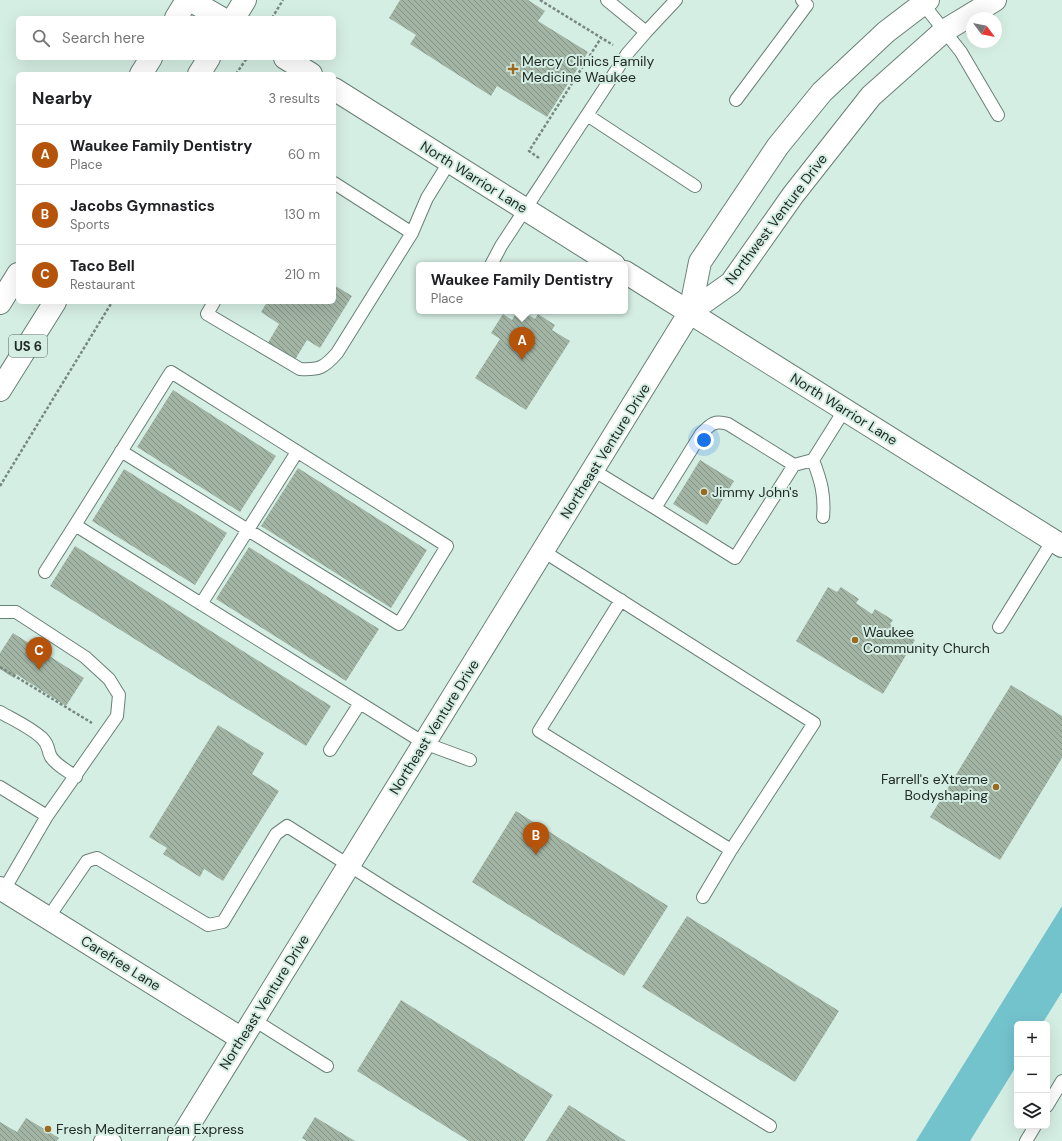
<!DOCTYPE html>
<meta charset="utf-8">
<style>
:root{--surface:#fff;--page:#f6f6f6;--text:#202124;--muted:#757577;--line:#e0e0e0;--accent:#b45309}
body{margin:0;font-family:"DM Sans",sans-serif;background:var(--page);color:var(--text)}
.controls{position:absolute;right:12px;bottom:12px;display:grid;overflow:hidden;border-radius:6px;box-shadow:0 4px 16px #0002}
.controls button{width:36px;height:36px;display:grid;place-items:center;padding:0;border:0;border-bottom:1px solid var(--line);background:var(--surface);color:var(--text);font:20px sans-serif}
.compass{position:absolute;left:966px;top:12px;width:36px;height:36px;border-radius:50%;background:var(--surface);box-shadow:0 4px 16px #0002;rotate:122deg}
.you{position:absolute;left:704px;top:440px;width:14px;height:14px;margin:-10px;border:3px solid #fff;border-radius:50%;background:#1a73e8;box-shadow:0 0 0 6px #1a73e833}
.badge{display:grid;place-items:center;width:26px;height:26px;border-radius:50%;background:var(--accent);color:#fff;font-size:13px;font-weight:700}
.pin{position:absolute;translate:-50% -33px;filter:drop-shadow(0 1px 2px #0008)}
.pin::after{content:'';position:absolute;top:21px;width:14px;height:12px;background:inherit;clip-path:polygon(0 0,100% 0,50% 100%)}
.popup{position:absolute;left:416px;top:262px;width:212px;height:52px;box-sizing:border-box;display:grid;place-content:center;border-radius:6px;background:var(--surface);filter:drop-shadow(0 1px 3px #0005);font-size:13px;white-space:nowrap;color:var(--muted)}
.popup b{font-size:15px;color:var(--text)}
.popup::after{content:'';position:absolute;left:50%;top:100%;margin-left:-8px;border:8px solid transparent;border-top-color:var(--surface)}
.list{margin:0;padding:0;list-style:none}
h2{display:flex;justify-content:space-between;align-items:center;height:52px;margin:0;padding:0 16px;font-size:17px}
h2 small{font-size:13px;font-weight:400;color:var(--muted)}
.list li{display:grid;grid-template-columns:26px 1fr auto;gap:12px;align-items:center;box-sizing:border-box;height:60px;padding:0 16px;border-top:1px solid var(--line)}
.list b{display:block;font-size:15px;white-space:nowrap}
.list p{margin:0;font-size:13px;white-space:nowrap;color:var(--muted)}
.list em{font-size:13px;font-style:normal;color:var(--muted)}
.icon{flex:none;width:22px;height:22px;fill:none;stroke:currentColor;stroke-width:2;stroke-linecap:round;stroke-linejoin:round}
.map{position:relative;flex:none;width:1062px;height:1141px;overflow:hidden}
.search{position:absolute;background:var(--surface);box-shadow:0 4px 16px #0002;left:16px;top:16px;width:320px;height:44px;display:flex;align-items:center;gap:10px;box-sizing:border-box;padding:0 14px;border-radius:6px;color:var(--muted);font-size:15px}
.panel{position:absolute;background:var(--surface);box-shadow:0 4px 16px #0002;left:16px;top:72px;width:320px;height:232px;border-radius:6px}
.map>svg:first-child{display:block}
.water{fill:#73c3cd}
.building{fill:url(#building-back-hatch)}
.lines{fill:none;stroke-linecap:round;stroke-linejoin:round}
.lane-casing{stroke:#698077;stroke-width:14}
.street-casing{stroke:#698077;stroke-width:24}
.secondary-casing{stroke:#698077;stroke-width:24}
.highway-casing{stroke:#698077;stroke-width:24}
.path{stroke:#778881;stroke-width:2.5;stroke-dasharray:3 2;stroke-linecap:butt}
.lane{stroke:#fff;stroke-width:12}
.street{stroke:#fff;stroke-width:22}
.secondary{stroke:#fff;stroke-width:22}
.highway{stroke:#fff;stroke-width:22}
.poi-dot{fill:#9c6a1f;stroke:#d5eee4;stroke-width:1.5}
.labels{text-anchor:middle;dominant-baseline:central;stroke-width:4;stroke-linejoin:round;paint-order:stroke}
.shield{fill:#d5eee4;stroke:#57655f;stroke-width:1}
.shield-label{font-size:13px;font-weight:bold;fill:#212a26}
.poi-label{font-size:14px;fill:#212a26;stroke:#d5eee4;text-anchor:start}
.street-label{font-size:14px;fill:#212a26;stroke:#d5eee4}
</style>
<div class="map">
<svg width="1062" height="1141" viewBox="0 0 1062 1141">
<defs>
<pattern id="building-back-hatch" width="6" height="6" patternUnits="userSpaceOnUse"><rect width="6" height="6" fill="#a2b5a5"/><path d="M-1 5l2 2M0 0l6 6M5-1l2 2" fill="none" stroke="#849386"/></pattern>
</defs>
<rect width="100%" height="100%" fill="#d5eee4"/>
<path class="water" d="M1062,906V992L1042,1024H1017V1065L970,1141H916Z"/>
<path class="building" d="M400,0H528L545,11L538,21L588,52L547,117L497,86L491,96L410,44L416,35L389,18Z
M334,285L352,296L320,348L307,340L293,363L266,346L279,324L261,312L267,302H334Z
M517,311H522L535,319L538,314L555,325L552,330L570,341L526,410L475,378L500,339L491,333L503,314L512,320Z
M173,390L276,456L240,512L137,447Z
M700,460L734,481L707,525L673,504Z
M298,468L427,550L391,608L261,526Z
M124,469L227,533L195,585L92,521Z
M75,546L331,706L306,746L50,586Z
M249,547L379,629L346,681L216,599Z
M828,587L837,592L841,587L859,599L856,603L872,614L875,609L893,620L890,624L915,640L883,694L796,641Z
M13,633L84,678L66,706L16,674L14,678L0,669V653Z
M1011,685L1062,716V758L1000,860L930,817Z
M218,725L264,753L252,774L279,791L223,881L204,869L200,877L163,854L167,848L149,837Z
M516,811L668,906L624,976L472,882Z
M687,916L839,1011L795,1082L642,987Z
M401,1000L553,1095L524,1141H469L357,1071Z
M569,1105L626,1141H546Z
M315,1117L355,1141H307L302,1138Z
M26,1118L59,1138L57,1141H0V1122L17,1132Z"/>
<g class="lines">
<g class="lane-casing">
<path id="lane" d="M920,0L961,52L998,115
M646,32L676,0
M736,100L807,5L802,0
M587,115L695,186
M334,183L412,233
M491,265L501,246L627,54L646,32L607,0
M214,302L207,314L300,369C319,370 324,368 337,353L412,233L427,198L450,161
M121,451L399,624L447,546L171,372L75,525L424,743L470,760
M813,460C821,481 825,495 823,517
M794,465L735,558L655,508L701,434C711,424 714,420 728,424L794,465L813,460L845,409
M593,470L655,508
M543,551L814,723L731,850L703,897
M45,572L75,525
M621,600L539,731L731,850
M201,604L297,452
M0,612H16L85,657L109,679L119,695L117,716L47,816L1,895
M999,627L1053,540
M0,712C14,720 30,727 42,738C50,746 47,750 51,757C57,766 68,771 76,777
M330,750L360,703
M0,787L47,816
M48,918L87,861L97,858L208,925L223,922L276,834L287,826L391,892L770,1126
M254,1020L327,1066
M1047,1106L1062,1081
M100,1141L104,1134L115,1141
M1026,1141L1035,1126"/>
</g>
<g class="street-casing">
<path id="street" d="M690,312L731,283L793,195L871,96L944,31L995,0
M0,888L242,1039
M179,1141L690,312L700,262L778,146L822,92L886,32L928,0"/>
</g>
<g class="secondary-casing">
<path id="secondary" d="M190,0L221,18
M285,58L311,74
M334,89L614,265
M625,272L1062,546"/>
</g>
<g class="highway-casing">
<path id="highway" d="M176,18L187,0
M234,18L245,0
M141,74L151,58
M199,74L209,58
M0,303L18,274
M0,390L55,302"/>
</g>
<path class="path" d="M540,0L613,45
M272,18L283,0
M996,25L1000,31
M236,74L247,58
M539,158L529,151L601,38
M0,486L112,302
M0,667L92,723"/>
<use href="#lane" class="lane"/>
<use href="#street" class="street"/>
<use href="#secondary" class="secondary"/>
<use href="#highway" class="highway"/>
</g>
<g class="poi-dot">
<path d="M511 63h4v4h4v4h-4v4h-4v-4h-4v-4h4z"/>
<circle cx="704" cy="492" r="4"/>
<circle cx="855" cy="640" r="4"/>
<circle cx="996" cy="787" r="4"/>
<circle cx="48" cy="1129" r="4"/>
</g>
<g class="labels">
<rect class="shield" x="9" y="335" width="38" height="22" rx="3"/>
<g class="shield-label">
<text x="28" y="346">US 6</text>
</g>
<g class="poi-label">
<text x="522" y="61">Mercy Clinics Family<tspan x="522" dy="16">Medicine Waukee</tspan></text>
<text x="712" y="492">Jimmy John's</text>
<text x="863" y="632">Waukee<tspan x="863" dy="16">Community Church</tspan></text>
<text x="988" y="779" text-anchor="end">Farrell's eXtreme<tspan x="988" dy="16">Bodyshaping</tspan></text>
<text x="56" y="1129">Fresh Mediterranean Express</text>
</g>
<g class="street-label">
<text transform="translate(474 177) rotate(32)">North Warrior Lane</text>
<text transform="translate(776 219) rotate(-53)">Northwest Venture Drive</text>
<text transform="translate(844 409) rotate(32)">North Warrior Lane</text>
<text transform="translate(605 451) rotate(-58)">Northeast Venture Drive</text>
<text transform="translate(434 727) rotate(-58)">Northeast Venture Drive</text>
<text transform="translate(121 963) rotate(32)">Carefree Lane</text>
<text transform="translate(264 1002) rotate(-58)">Northeast Venture Drive</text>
</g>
</g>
</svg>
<div class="controls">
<button>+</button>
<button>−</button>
<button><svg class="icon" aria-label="layers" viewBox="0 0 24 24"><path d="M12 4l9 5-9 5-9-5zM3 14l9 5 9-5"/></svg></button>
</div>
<svg class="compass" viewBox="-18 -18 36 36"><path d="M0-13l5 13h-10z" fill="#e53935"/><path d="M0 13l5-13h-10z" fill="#757577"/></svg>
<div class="you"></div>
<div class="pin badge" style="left:522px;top:360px">A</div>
<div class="popup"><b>Waukee Family Dentistry</b>Place</div>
<div class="pin badge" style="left:536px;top:855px">B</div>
<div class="pin badge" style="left:39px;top:670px">C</div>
<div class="search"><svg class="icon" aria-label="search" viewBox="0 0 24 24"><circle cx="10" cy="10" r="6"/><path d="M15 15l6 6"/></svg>Search here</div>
<section class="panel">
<h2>Nearby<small>3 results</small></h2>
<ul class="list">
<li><span class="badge">A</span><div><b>Waukee Family Dentistry</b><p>Place</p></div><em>60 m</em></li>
<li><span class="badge">B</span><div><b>Jacobs Gymnastics</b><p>Sports</p></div><em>130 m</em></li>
<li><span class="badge">C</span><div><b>Taco Bell</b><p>Restaurant</p></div><em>210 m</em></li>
</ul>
</section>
</div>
